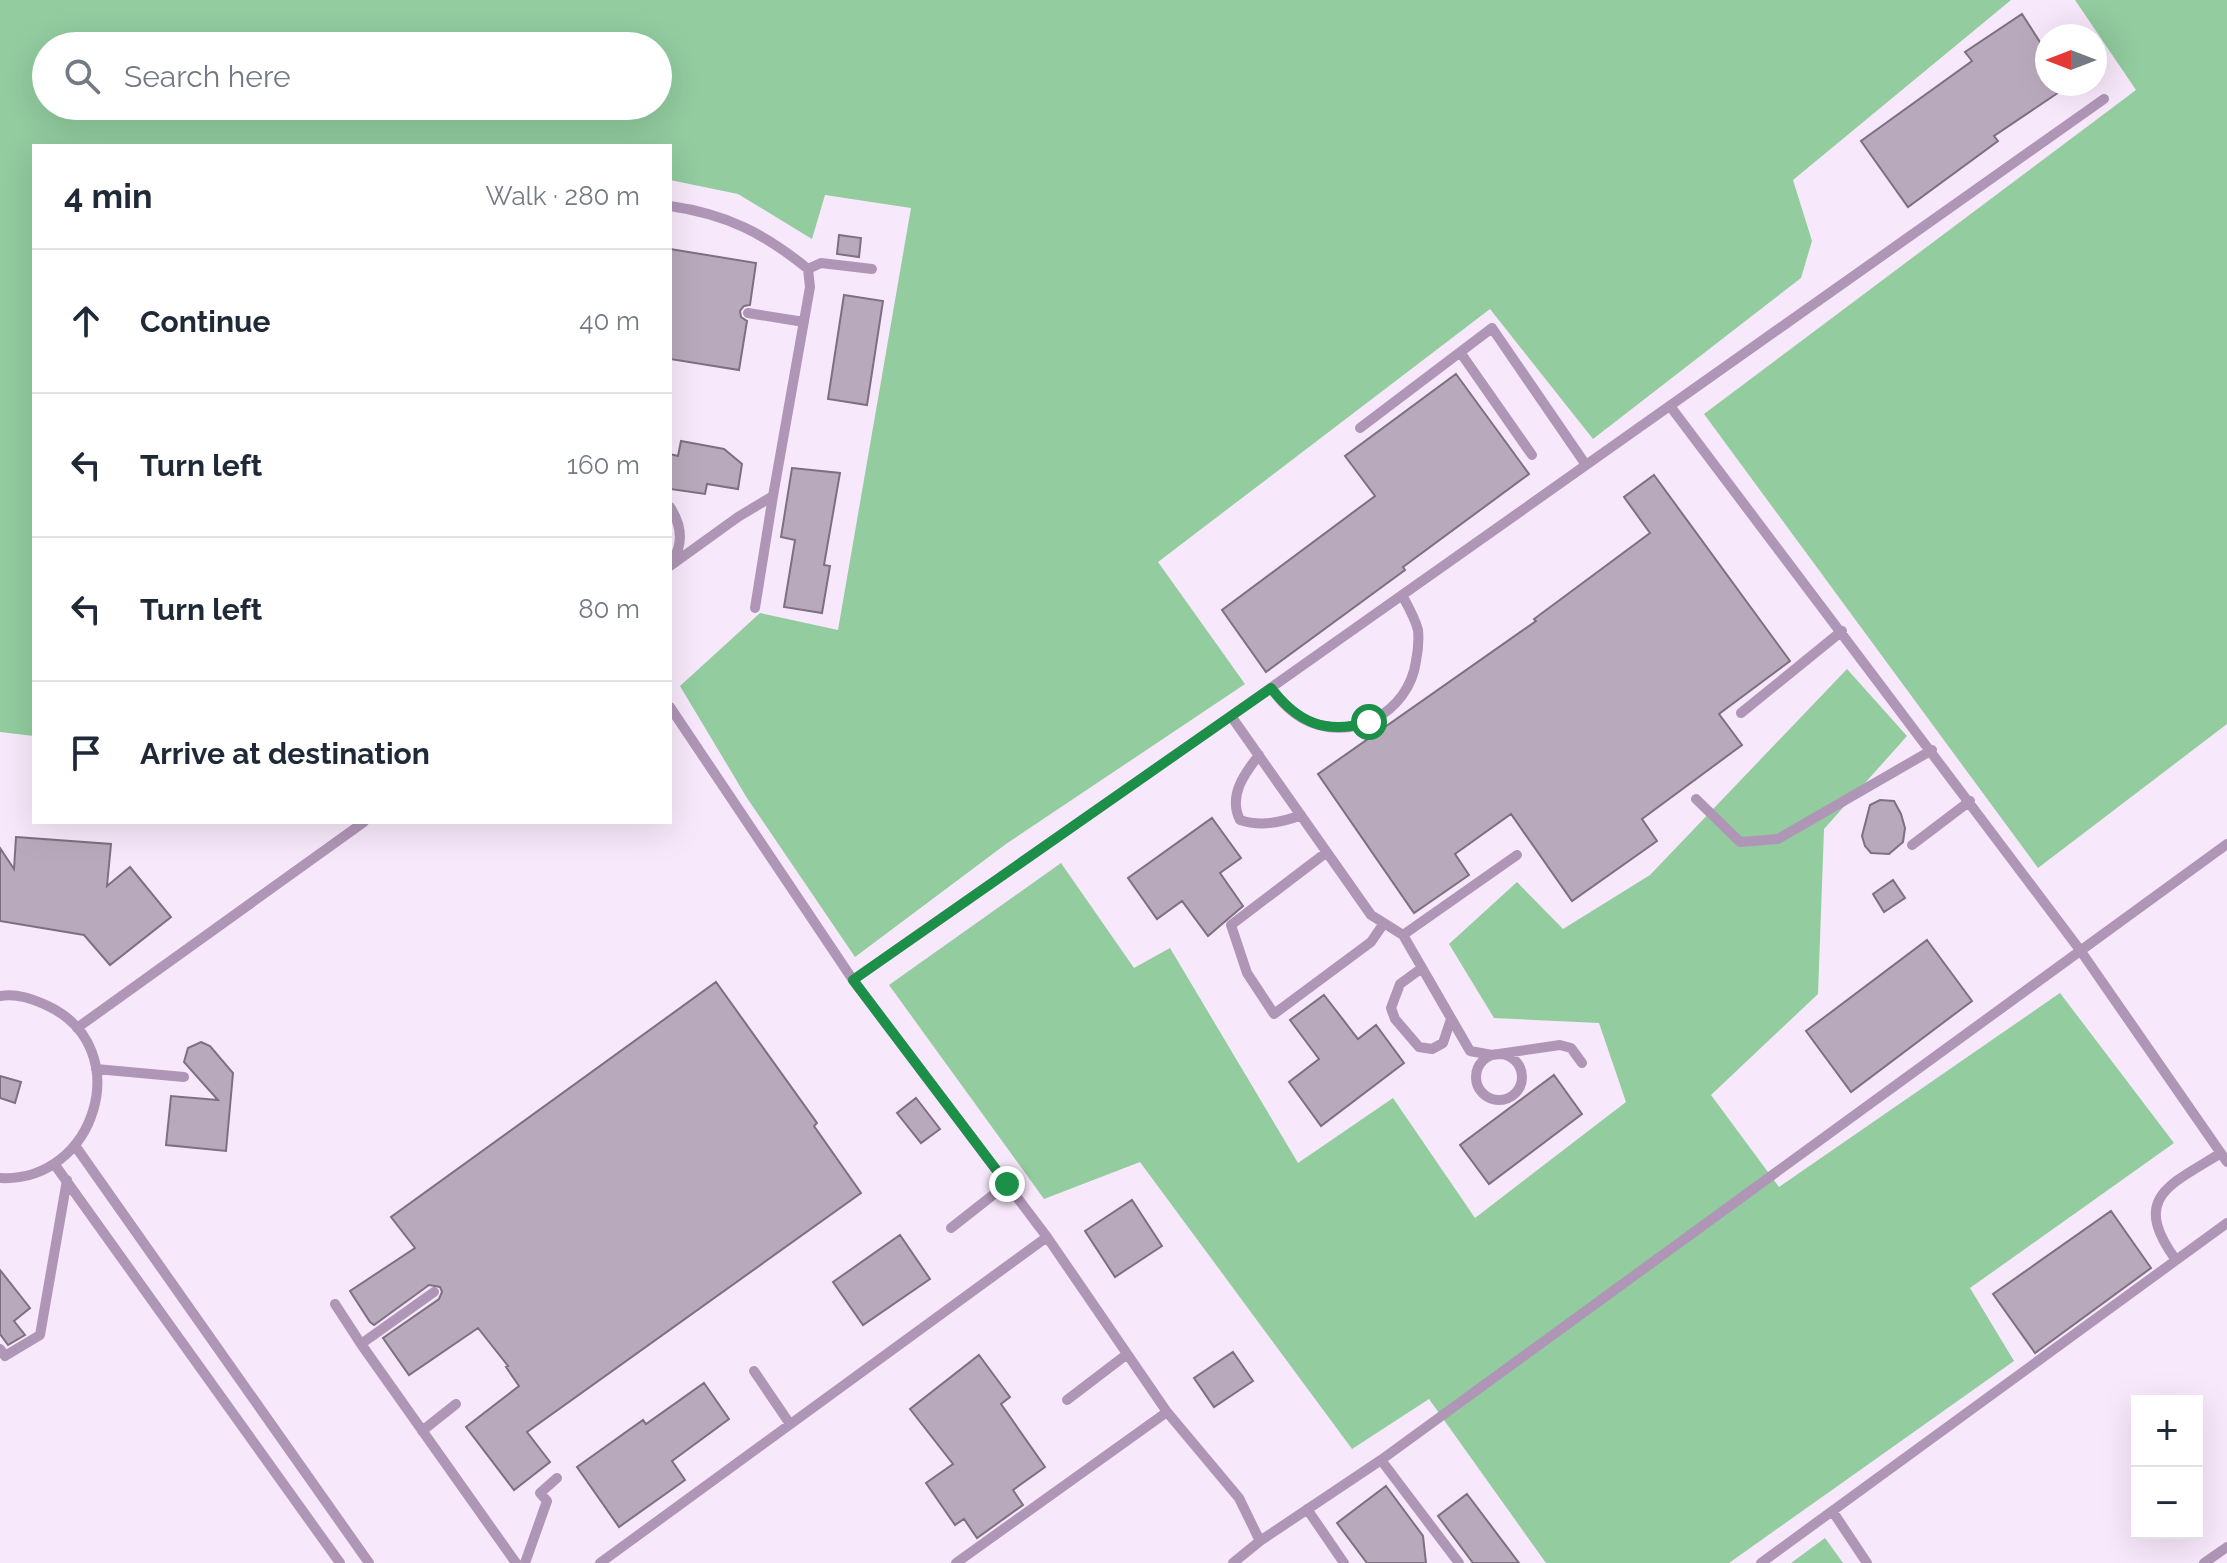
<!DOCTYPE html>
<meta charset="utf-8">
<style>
:root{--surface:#fff;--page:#f6f6f7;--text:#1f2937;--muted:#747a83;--line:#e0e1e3}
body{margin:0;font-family:Raleway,sans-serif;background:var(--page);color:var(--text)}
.controls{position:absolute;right:24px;bottom:24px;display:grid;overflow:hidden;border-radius:0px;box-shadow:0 8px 32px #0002}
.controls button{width:72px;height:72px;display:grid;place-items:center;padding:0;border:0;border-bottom:2px solid var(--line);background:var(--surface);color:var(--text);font:40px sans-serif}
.compass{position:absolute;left:2035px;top:24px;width:72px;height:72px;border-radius:50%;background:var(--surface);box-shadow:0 8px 32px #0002;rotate:270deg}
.stop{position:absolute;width:24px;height:24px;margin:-18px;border:6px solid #1c8f49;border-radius:50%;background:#fff}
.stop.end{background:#1c8f49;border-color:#fff;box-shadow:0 2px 8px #0008}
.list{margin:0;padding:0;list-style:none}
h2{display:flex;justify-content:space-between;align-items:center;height:104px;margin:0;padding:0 32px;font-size:34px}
h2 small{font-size:26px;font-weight:400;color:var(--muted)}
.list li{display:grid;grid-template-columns:52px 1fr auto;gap:24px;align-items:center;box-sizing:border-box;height:144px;padding:0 32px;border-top:2px solid var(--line)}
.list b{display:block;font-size:30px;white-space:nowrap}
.list em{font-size:26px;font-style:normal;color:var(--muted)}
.icon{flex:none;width:44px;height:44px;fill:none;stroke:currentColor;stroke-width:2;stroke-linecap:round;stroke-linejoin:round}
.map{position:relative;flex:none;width:2227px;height:1563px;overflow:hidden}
.search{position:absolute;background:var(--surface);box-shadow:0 8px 32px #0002;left:32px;top:32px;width:640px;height:88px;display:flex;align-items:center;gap:20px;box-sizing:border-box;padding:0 28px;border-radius:44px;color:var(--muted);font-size:30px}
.panel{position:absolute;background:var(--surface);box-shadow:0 8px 32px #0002;left:32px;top:144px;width:640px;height:680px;border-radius:0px}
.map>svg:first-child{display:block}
.green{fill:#92cc9f;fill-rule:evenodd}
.building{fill:#b9a9bc;stroke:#7e7081;stroke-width:2}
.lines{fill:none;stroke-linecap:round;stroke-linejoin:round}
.service{stroke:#b096b6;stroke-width:10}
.route{stroke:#1c8f49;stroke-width:10}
</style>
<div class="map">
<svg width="2227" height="1563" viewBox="0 0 2227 1563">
<rect width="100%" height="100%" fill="#f8e8fb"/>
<path class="green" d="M0,0H2011L1793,180L1812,241L1801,278L1593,439L1490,309L1158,562L1245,684L1006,844L855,957L747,798L680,686L760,613L838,630L911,208L825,195L812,239L738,194L670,180V146H34V736L0,732ZM658,46V106H46V46Z
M2075,0H2227V724L2038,868L1704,414L2136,90Z
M1847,669L1907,736L1824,829L1818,994L1711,1095L1779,1187L2060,993L2174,1143L1970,1288L2014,1361L1729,1563H1546L1429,1399L1352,1449L1140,1162L1044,1199L889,985L1061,863L1134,968L1170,948L1298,1163L1393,1098L1475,1218L1626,1102L1599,1023L1494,1018L1449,944L1517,882L1563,929L1650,875Z
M1825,1538L1843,1563H1791Z"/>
<path class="building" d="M2022,14L2047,53V84H2071L1994,136L1998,141L1908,207L1861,141L1972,61L1965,52Z
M839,235L861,238L859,257L837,254Z
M670,249L756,263L750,305L744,306L740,311L741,317L747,321L739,370L670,359Z
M844,295L883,301L867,405L828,399Z
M1456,374L1529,474L1403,567L1405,570L1266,672L1222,610L1375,496L1345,456Z
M681,441L724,449L742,464L738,489L707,484L705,494L670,489V454L678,456Z
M792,468L840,473L824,565L830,566L822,613L784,607L795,540L781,537Z
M1654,475L1790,661L1719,714L1742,745L1642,819L1657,841L1572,901L1511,814L1455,854L1469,875L1414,913L1318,774L1536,621L1534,619L1650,533L1624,497Z
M1880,800L1894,801L1901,814L1905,828L1903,842L1889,854L1871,853L1865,846L1862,836L1870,805Z
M1212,818L1241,858L1220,873L1243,906L1208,936L1182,901L1157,919L1128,878Z
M16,837L111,844L107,886L130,867L171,917L110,965L84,935L0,921V848L14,869Z
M1893,880L1905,898L1884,912L1873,894Z
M1927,940L1972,1001L1851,1092L1806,1031Z
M716,982L817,1123L814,1126L861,1193L527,1432L550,1462L514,1490L466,1427L519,1386L506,1367L508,1366L478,1328L409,1375L383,1338L439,1299L442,1292L440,1287L429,1285L374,1325L370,1322L350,1291L415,1248L391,1217Z
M1324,995L1358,1039L1376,1025L1404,1063L1321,1126L1289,1082L1319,1059L1290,1020Z
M201,1042L210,1046L233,1073L226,1151L166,1145L171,1096L218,1100L184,1062L188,1048Z
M1554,1075L1582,1114L1489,1184L1460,1145Z
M0,1076L21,1082L15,1103L0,1098Z
M916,1098L940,1129L921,1143L897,1113Z
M1132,1200L1162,1246L1115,1277L1085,1231Z
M2111,1211L2151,1268L2035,1353L1993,1294Z
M900,1235L930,1279L863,1325L833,1282Z
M0,1270L30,1308L14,1321L25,1335L8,1345L0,1334Z
M1233,1352L1253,1381L1214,1407L1194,1378Z
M979,1355L1010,1397L1001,1404L1045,1467L1013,1490L1023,1505L977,1538L964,1519L955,1525L926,1483L953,1464L910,1409Z
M704,1383L729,1419L672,1461L685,1480L619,1527L577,1467L643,1420L646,1424Z
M1386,1486L1423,1536L1426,1563H1367L1337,1523Z
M1467,1494L1519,1563H1473L1438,1516Z"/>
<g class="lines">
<path class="service" d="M670,206C726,214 764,233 808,269L810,287L773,496L738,517L670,566
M808,269L821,263L872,269
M748,313L804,322
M1460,352L1532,455
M1670,406L2080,950L2227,1162
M1360,428L1492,328L1586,465
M670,507C681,524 684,542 673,560
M755,608L773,496
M1271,688C1280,700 1289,711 1302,718C1350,745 1409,713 1416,661C1418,651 1419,640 1418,630C1415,618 1408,606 1402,595
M670,707L853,980L1047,1237L1167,1412L1239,1498L1260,1541
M1741,713L1842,631
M1231,716L1371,915L1403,935L1470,1051L1492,1055L1560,1045L1571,1048L1582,1063
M1259,755C1244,774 1228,796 1240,820C1261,827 1281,823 1301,815
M1696,799L1740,842L1778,839L1932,750
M1912,845L1970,801
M1327,852L1231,925L1247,973L1274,1014L1371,942L1384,923
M1403,935L1517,855
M1422,968L1400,984L1391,1008L1395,1019L1419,1047L1432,1049L1443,1043L1451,1019
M853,980L1231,716L2104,99
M0,996C17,993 33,999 48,1006C137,1048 96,1183 0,1178
M77,1028L364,822
M1476 1077a23 23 0 1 1 46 0a23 23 0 1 1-46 0Z
M96,1069L184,1077
M76,1147L369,1563
M55,1165L340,1563
M951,1228L1007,1184
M2176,1260C2130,1197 2170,1185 2221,1153
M434,1292L361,1344L516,1563
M335,1304L361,1344
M0,1349L5,1356L40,1335L67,1180
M754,1371L790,1424
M1067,1400L1126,1355
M422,1431L456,1404
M1381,1460L1459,1563
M1307,1509L1344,1563
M1833,1512L1867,1563
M525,1563L547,1501L540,1493L557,1478
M600,1563L1047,1237
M956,1563L1167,1412
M1233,1563L1260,1541L1381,1460L2227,844
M1761,1563L2227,1223
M2204,1563L2227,1547"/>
</g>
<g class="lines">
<path class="route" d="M1007,1184L853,980L1271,688C1298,723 1326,735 1369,722"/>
</g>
</svg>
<div class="controls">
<button>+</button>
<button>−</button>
</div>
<svg class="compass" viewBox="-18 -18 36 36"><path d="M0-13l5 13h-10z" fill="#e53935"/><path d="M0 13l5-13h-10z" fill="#747a83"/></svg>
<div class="stop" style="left:1369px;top:722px"></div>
<div class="stop end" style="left:1007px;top:1184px"></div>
<div class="search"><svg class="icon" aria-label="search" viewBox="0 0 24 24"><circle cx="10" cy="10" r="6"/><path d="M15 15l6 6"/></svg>Search here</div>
<section class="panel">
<h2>4 min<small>Walk · 280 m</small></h2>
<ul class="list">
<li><svg class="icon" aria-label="ahead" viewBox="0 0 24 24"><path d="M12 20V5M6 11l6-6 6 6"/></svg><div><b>Continue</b></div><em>40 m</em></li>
<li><svg class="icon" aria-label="left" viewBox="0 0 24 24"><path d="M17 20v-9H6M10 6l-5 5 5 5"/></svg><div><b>Turn left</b></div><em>160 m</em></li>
<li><svg class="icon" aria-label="left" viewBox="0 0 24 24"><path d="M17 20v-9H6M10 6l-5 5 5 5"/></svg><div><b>Turn left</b></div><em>80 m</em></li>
<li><svg class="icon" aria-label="arrive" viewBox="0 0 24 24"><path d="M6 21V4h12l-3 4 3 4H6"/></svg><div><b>Arrive at destination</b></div></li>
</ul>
</section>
</div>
